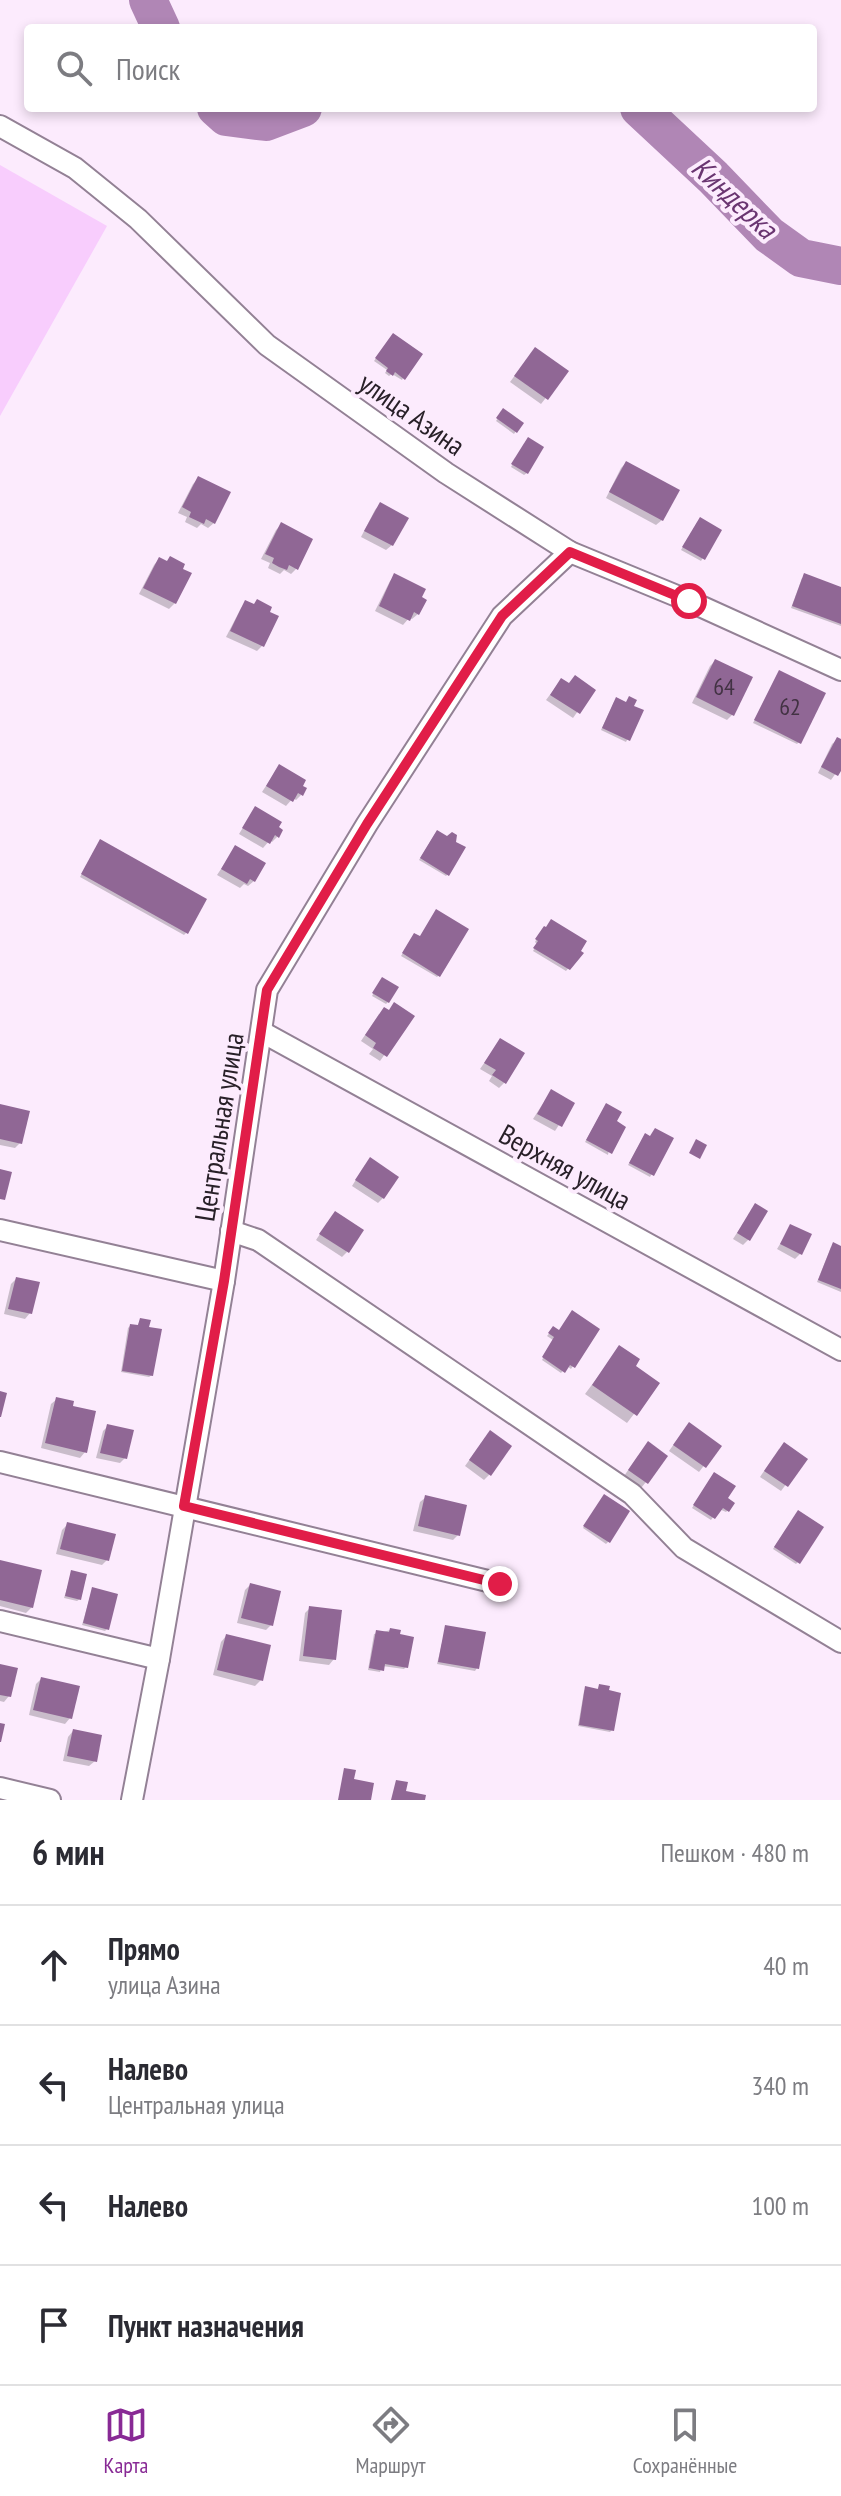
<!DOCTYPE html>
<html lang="ru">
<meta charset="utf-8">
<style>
body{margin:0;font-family:"PT Sans Narrow",sans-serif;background:#f2f2f3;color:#2b2b33}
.stop{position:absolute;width:24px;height:24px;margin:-18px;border:6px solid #e11d48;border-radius:50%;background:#fff}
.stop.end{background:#e11d48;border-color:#fff;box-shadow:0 2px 8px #0008}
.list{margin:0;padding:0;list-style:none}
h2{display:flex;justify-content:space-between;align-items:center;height:104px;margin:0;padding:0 32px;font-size:34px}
h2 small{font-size:26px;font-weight:400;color:#7c7c81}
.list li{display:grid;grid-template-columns:52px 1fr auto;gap:24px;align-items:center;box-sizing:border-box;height:120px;padding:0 32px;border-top:2px solid #e1e1e2}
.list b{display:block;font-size:30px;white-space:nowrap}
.list p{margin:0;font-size:26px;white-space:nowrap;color:#7c7c81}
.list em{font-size:26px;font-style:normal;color:#7c7c81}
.icon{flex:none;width:44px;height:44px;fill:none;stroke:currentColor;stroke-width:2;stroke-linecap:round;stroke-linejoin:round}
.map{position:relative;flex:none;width:841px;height:1800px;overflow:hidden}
.search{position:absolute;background:#fff;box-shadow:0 4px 12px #0003;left:24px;right:24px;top:24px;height:88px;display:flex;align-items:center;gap:20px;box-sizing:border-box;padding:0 28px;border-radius:8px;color:#7c7c81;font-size:30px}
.sheet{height:584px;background:#fff}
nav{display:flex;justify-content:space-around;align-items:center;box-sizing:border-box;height:112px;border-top:2px solid #e1e1e2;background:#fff;font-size:22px;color:#7c7c81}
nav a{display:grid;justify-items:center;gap:4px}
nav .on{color:#882a95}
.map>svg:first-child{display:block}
</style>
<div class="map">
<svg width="841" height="1800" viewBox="0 0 841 1800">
<rect width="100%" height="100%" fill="#fcebfd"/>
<path fill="#f8cdfd" d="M 0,165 L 107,226 L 0,416 Z"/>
<g fill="#0003">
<path d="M 391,337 L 403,378 L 402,380 L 392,374 L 389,376 L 385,373 L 387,370 L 374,361 Z"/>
<path d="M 530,355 L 566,372 L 541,404 L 510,382 Z"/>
<path d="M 503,411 L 521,424 L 514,434 L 496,421 Z"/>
<path d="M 526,441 L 527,473 L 524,475 L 511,467 Z"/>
<path d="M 626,463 L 662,520 L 656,525 L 606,498 L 621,468 Z"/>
<path d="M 198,479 L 214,523 L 208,528 L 201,524 L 197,528 L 185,522 L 187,517 L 178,513 L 193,484 Z"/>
<path d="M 380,504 L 392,545 L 386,550 L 361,537 L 375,510 Z"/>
<path d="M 698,521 L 720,530 L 701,561 L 681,550 Z"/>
<path d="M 281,525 L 296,569 L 291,574 L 284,570 L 280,574 L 268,568 L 270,563 L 261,559 L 276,530 Z"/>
<path d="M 159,559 L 180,570 L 175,603 L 169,609 L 139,594 L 154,565 Z"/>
<path d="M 395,576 L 418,614 L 412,619 L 409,618 L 403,625 L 375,611 L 390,581 Z"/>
<path d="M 802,578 L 841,590 L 841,626 L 791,608 Z"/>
<path d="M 246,603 L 276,617 L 262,646 L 257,651 L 226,637 L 241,608 Z"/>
<path d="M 715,661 L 750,678 L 732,715 L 727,720 L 692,703 L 710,666 Z"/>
<path d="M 777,675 L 799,742 L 797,744 L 753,723 Z"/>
<path d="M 561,680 L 568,685 L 593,690 L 573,718 L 546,700 Z"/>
<path d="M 614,702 L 642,711 L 626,742 L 601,730 Z"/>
<path d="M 838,739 L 841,741 L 841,766 L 831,780 L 818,773 L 832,744 Z"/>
<path d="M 279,766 L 301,795 L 296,800 L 293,798 L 286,806 L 262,792 Z"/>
<path d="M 255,808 L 278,836 L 272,842 L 270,840 L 263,848 L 239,834 Z"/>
<path d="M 435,834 L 448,874 L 446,876 L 419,860 Z"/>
<path d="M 98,844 L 186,933 L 184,935 L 80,877 Z"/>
<path d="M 235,848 L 254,881 L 248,886 L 244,884 L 240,888 L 217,875 Z"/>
<path d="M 542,930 L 581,953 L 566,971 L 533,951 L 537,944 L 535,942 Z"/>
<path d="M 412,938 L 439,975 L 437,977 L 401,956 Z"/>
<path d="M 380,981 L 388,1002 L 386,1004 L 372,996 Z"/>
<path d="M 379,1014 L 412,1016 L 380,1061 L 369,1054 L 373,1049 L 361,1041 Z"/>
<path d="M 500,1040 L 504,1083 L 499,1088 L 489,1081 L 492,1076 L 480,1069 Z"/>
<path d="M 551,1091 L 573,1103 L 555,1131 L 533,1119 Z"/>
<path d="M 0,1106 L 20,1143 L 15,1148 L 0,1145 Z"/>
<path d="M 604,1108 L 614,1122 L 608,1155 L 585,1142 Z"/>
<path d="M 643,1138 L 671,1140 L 650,1177 L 628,1165 Z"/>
<path d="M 365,1165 L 383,1198 L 378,1203 L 352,1186 Z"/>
<path d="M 755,1205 L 748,1240 L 743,1245 L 733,1239 Z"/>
<path d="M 330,1219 L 347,1252 L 342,1257 L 316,1240 Z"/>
<path d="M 791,1226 L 800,1254 L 795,1259 L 777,1249 Z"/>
<path d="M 831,1247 L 841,1248 L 841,1292 L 817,1282 Z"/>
<path d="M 16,1279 L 30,1313 L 25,1319 L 4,1314 L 11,1284 Z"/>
<path d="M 140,1320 L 152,1375 L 149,1377 L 121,1372 L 128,1328 L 130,1326 L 137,1327 Z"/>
<path d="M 553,1329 L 573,1366 L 571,1369 L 567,1366 L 561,1373 L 542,1360 L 553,1340 L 547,1336 Z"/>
<path d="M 620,1347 L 633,1366 L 657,1384 L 627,1423 L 585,1394 Z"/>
<path d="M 57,1399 L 85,1452 L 80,1458 L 41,1448 L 51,1404 Z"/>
<path d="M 108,1426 L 125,1458 L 120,1463 L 96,1458 L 103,1431 Z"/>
<path d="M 684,1430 L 719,1446 L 699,1472 L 669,1451 Z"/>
<path d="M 485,1438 L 489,1475 L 484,1480 L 465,1466 Z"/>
<path d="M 643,1449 L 646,1482 L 641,1488 L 624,1476 Z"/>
<path d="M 779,1449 L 805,1459 L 781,1491 L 760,1477 Z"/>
<path d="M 712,1477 L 728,1510 L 726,1512 L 719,1509 L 711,1520 L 692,1508 Z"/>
<path d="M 426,1497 L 458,1535 L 453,1540 L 413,1531 L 420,1502 Z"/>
<path d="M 602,1499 L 608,1542 L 606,1544 L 583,1528 Z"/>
<path d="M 796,1514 L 798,1562 L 796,1564 L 773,1549 Z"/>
<path d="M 67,1525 L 107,1560 L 102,1565 L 56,1554 L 62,1530 Z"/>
<path d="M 0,1562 L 32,1607 L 26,1613 L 0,1606 Z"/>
<path d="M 72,1572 L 80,1599 L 77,1601 L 64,1598 Z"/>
<path d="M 250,1585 L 271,1625 L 266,1630 L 237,1623 L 245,1590 Z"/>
<path d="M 92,1590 L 107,1629 L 105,1631 L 82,1625 Z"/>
<path d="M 310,1608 L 334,1659 L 329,1665 L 299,1661 L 305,1613 Z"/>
<path d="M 446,1627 L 477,1668 L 475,1671 L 437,1664 Z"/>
<path d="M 391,1630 L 406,1667 L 404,1669 L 382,1666 L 380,1672 L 368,1670 L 374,1634 Z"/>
<path d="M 226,1636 L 261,1680 L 255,1686 L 213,1675 L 221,1642 Z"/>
<path d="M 0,1666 L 9,1696 L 4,1702 L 0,1701 Z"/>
<path d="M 41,1679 L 70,1718 L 65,1724 L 29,1715 L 36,1684 Z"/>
<path d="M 599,1686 L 612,1730 L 610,1732 L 578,1726 L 584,1691 L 586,1688 L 597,1690 Z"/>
<path d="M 73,1731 L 95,1761 L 89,1766 L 63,1761 L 68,1737 Z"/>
</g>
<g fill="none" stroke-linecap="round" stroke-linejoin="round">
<g stroke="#b086b5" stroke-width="38">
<path d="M 148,0 L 161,28"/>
<path d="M 216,108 L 226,117 L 266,122 L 303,108"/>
<path d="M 639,108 L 713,177 L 769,235 L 801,258 L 841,266"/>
</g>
</g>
<g fill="#906795">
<path d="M 393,333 L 423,354 L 405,380 L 395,372 L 393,376 L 386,371 L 388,368 L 375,358 Z"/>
<path d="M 535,347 L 569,371 L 548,400 L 514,376 Z"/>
<path d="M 503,408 L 524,423 L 517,433 L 496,418 Z"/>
<path d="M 528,437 L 544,447 L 528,474 L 511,464 Z"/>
<path d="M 626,461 L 680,490 L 663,521 L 609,492 Z"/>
<path d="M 198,476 L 231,492 L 215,524 L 206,519 L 204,524 L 189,517 L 191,512 L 182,507 Z"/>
<path d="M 380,502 L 409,518 L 393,546 L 364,531 Z"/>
<path d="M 700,517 L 722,530 L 705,560 L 682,547 Z"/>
<path d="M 281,522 L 313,539 L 298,570 L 289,565 L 287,570 L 279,567 L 272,563 L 274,558 L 265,554 Z"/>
<path d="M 170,556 L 185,564 L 183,569 L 192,573 L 176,604 L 143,588 L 159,557 L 167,561 Z"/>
<path d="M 394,573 L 426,589 L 422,597 L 427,600 L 419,615 L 414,612 L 410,621 L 379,606 Z"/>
<path d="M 804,573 L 841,587 L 841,624 L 792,606 Z"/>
<path d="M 257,599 L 272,607 L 270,612 L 279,616 L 264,647 L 230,631 L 245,600 L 254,604 Z"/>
<path d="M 715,659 L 753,677 L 734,716 L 696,697 Z"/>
<path d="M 779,670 L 826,693 L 801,744 L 754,720 Z"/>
<path d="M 575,675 L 596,690 L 580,714 L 550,695 L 561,678 L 569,683 Z"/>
<path d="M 629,696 L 637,700 L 634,706 L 644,710 L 630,741 L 602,728 L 616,697 L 626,702 Z"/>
<path d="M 837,737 L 841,739 L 841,771 L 838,776 L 821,767 Z"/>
<path d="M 279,764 L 306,780 L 303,786 L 307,788 L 303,796 L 298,793 L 293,802 L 266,786 Z"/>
<path d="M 255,806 L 282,822 L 279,827 L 283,830 L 279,838 L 275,835 L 270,844 L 242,828 Z"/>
<path d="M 437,830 L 447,836 L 452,832 L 457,835 L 456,842 L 466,847 L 449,876 L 420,858 Z"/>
<path d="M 100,839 L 207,899 L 188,934 L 81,874 Z"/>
<path d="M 235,845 L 266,863 L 255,882 L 250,879 L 247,884 L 221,869 Z"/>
<path d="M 436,909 L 469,929 L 440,977 L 402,953 L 414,933 L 420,936 Z"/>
<path d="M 551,919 L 587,941 L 581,951 L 584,953 L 570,970 L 533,948 L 538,941 L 535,939 L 544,926 L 546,927 Z"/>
<path d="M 382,977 L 399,987 L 389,1003 L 372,993 Z"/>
<path d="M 394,1002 L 415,1016 L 387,1057 L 373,1048 L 376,1043 L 365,1035 L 384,1007 L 389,1010 Z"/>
<path d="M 500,1038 L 525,1053 L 506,1084 L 492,1075 L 496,1070 L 484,1063 Z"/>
<path d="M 551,1089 L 575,1103 L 562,1127 L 537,1114 Z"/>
<path d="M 606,1103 L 622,1112 L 617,1121 L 626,1127 L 612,1154 L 586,1140 Z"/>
<path d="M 0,1104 L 30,1111 L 22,1144 L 0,1139 Z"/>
<path d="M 655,1128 L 674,1138 L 654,1176 L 629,1163 L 645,1133 L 650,1136 Z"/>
<path d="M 696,1139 L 707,1145 L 700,1159 L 689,1153 Z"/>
<path d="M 370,1157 L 399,1177 L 384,1199 L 355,1180 Z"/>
<path d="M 0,1169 L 12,1172 L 5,1200 L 0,1199 Z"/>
<path d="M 755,1203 L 768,1211 L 750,1241 L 737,1233 Z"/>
<path d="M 335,1211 L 364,1230 L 349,1253 L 319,1234 Z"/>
<path d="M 790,1224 L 812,1234 L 802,1255 L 780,1244 Z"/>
<path d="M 833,1242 L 841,1246 L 841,1289 L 818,1280 Z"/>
<path d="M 16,1277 L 40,1282 L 32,1314 L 8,1309 Z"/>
<path d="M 572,1310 L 600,1329 L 575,1368 L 570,1365 L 565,1373 L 542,1357 L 554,1337 L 548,1333 L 553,1326 L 559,1330 Z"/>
<path d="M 140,1318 L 151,1320 L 149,1327 L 162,1329 L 153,1376 L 122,1371 L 130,1324 L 138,1325 Z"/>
<path d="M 619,1345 L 640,1359 L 636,1366 L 660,1383 L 637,1416 L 592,1385 Z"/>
<path d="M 0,1391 L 7,1393 L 1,1417 L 0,1417 Z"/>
<path d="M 56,1397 L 74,1401 L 73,1406 L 96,1411 L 87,1453 L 45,1443 Z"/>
<path d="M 689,1422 L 722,1446 L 706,1468 L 673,1445 Z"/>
<path d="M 107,1424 L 134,1430 L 127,1459 L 100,1453 Z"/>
<path d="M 490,1430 L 512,1446 L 491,1476 L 469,1460 Z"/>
<path d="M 648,1441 L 668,1456 L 648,1484 L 628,1470 Z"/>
<path d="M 784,1442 L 808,1459 L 788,1487 L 764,1471 Z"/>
<path d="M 714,1472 L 736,1486 L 728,1498 L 735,1503 L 729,1512 L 723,1508 L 715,1519 L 693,1505 Z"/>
<path d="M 604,1494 L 630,1511 L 610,1543 L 583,1526 Z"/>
<path d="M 425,1495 L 467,1505 L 460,1536 L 418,1526 Z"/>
<path d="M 798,1510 L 824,1527 L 800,1564 L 774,1547 Z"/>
<path d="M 67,1522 L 116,1534 L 109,1561 L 60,1549 Z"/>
<path d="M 0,1560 L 42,1570 L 33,1608 L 0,1600 Z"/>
<path d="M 71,1570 L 87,1574 L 81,1600 L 65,1596 Z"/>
<path d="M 250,1583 L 281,1591 L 273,1626 L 241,1618 Z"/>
<path d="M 92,1587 L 118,1594 L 109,1630 L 83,1623 Z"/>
<path d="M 309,1606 L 342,1610 L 336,1660 L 303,1656 Z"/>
<path d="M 445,1625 L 486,1632 L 479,1669 L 438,1662 Z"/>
<path d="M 390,1628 L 401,1630 L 400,1634 L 414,1637 L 408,1668 L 385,1664 L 384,1671 L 369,1668 L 376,1630 L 389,1632 Z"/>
<path d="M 226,1634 L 271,1645 L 263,1681 L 217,1670 Z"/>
<path d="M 0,1664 L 18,1668 L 11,1697 L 0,1695 Z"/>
<path d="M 41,1677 L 80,1686 L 72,1719 L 33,1710 Z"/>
<path d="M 599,1684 L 610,1686 L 609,1690 L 621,1693 L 614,1731 L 579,1725 L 585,1686 L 598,1689 Z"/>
<path d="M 0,1723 L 5,1724 L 1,1742 L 0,1742 Z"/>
<path d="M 73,1729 L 102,1735 L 97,1762 L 67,1756 Z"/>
<path d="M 344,1768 L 356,1770 L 354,1779 L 374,1783 L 371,1800 L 338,1800 Z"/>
<path d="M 396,1780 L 408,1782 L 406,1791 L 426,1795 L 425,1800 L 391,1800 Z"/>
</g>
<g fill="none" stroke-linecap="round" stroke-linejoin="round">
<g stroke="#938195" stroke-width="24">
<g id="minor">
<path d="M 0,126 L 75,168 L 138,219 L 267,345 L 446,473 L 570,552 L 689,601 L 841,670"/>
<path d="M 262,1032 L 841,1350"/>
<path d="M 0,1230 L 224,1281"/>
<path d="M 231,1231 L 258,1240 L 632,1494 L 684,1548 L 841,1642"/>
<path d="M 0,1462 L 500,1584"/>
<path d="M 0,1621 L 159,1659"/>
<path d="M 0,1788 L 50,1800"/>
<path d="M 132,1800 L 159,1659 L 224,1281 L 267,990 L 367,824 L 502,616 L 570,552"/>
</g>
</g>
<use href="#minor" stroke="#fff" stroke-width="20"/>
</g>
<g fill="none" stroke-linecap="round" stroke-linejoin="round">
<path stroke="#e11d48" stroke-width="10" d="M 500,1584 L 184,1506 L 224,1281 L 267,990 L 367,824 L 502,616 L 570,552 L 689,601"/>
</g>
<g text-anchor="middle" stroke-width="8" stroke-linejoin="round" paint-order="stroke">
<g font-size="24" fill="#423243">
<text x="724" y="695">64</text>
<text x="790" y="715">62</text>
</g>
<g font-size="28" fill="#282028" stroke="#fcebfd">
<text transform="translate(412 414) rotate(35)" y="10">улица Азина</text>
<text transform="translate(219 1127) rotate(-81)" y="10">Центральная улица</text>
<text transform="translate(565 1167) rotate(29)" y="10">Верхняя улица</text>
</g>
<g font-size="30" font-style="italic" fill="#6a3571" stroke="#fcebfd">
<text transform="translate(734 198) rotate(43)" y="10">Киндерка</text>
</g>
</g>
</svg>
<div class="stop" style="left:689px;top:601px"></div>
<div class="stop end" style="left:500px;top:1584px"></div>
<div class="search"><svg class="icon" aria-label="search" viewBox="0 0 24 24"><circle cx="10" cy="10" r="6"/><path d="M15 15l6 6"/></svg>Поиск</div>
</div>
<section class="sheet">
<h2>6 мин<small>Пешком · 480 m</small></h2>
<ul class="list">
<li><svg class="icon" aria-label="ahead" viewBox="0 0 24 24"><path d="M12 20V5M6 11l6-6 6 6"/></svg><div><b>Прямо</b><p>улица Азина</p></div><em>40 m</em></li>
<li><svg class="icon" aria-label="left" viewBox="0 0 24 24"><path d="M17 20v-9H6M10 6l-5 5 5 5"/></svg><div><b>Налево</b><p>Центральная улица</p></div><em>340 m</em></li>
<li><svg class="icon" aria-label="left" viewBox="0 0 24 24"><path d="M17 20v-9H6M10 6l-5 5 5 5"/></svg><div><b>Налево</b></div><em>100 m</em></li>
<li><svg class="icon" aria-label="arrive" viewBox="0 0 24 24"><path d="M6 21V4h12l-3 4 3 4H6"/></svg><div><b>Пункт назначения</b></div></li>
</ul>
</section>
<nav>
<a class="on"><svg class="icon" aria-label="map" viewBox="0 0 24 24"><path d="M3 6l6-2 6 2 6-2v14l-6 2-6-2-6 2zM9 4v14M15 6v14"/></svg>Карта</a>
<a><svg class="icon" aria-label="directions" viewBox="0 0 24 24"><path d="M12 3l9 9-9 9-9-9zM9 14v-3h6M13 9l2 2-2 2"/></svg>Маршрут</a>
<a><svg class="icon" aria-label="saved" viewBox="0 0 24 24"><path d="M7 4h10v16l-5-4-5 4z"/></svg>Сохранённые</a>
</nav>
